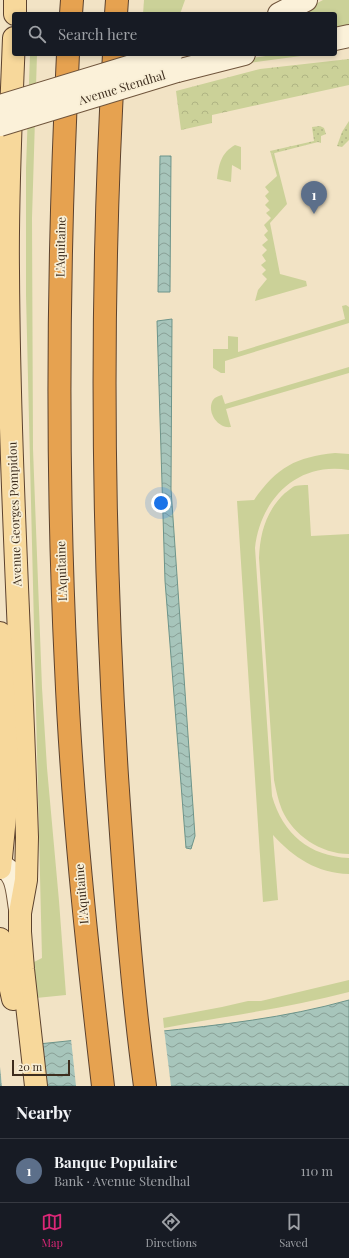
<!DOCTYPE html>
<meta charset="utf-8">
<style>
body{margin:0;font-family:"Playfair Display",serif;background:#20242c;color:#f1f3f6}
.scale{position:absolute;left:12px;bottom:10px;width:58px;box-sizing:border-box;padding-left:4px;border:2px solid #3d2d1e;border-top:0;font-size:11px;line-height:14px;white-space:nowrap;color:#3d2d1e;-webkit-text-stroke:3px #f8eed5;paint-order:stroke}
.you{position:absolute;left:161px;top:503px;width:14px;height:14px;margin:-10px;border:3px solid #fff;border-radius:50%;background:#1a73e8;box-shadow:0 0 0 6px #1a73e833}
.badge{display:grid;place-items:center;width:26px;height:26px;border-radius:50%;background:#db2777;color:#fff;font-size:13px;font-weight:700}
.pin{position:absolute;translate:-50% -33px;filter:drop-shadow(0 1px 2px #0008)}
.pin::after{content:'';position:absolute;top:21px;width:14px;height:12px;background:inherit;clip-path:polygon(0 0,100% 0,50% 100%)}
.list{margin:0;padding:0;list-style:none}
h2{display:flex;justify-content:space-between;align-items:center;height:52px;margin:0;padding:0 16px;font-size:17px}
h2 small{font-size:13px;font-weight:400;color:#9ea1a6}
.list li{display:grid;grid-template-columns:26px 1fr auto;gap:12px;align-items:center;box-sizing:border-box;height:64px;padding:0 16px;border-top:1px solid #363941}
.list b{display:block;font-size:15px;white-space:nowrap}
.list p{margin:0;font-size:13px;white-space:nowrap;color:#9ea1a6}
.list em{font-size:13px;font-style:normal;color:#9ea1a6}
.icon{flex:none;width:22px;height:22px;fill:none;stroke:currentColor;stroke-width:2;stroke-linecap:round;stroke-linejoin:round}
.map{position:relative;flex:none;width:349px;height:1086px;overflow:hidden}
.search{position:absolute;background:#171b24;box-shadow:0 2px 6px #0003;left:12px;right:12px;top:12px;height:44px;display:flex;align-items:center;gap:10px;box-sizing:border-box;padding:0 14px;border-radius:4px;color:#9ea1a6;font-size:15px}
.sheet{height:116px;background:#171b24}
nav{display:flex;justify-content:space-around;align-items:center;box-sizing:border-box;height:56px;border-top:1px solid #363941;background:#171b24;font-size:11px;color:#9ea1a6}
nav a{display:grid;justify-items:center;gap:2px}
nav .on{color:#db2777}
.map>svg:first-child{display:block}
</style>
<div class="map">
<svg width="349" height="1086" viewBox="0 0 349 1086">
<defs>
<pattern id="forest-crowns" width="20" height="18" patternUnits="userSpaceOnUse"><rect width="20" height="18" fill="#cbd198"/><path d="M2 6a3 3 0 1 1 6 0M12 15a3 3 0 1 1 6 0" fill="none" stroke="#afb483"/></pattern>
<pattern id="garden-dots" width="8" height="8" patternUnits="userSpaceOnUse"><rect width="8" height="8" fill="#cbd198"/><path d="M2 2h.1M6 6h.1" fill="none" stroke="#afb483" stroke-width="1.8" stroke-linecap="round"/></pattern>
<pattern id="water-waves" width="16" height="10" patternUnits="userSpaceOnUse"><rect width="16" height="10" fill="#a7c5bb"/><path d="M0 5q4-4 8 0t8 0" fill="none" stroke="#89a097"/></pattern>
</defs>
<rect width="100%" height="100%" fill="#f2e3c5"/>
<g fill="#cbd198">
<path d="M 144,0 L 185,0 L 180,14 L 143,14 Z"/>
<path d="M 323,0 L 349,0 L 349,29 L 335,32 L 335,14 L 297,14 Z"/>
<path d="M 30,54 L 37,54 L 32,218 L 33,449 L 42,688 L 47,768 L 59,901 L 66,995 L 36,998 L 34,962 L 42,958 L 26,295 L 26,168 Z"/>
<path d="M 279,54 L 316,54 L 249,63 L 253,58 Z"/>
<path d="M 235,145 L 241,147 L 241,170 L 232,165 L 231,182 L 217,179 C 219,164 221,153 235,145 Z"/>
<path d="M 274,153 L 287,204 L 270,223 L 280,274 L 306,281 L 307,286 L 255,301 L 258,290 L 267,279 L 262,274 L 266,270 L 261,265 L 266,261 L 262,255 L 267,250 L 262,245 L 268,240 L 264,235 L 268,231 L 264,225 L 271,218 L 266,213 L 270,210 L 265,205 L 269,201 L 265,196 L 269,192 L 265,187 L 277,176 L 271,154 Z"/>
<path d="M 346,305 L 349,307 L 349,323 L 225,361 L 225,373 L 221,373 L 213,368 L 213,349 L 228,349 L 228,336 L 238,337 L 238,352 L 345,319 L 342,306 Z"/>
<path d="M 349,367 L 349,373 L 226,409 L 231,427 C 218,429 206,412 213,400 C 215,397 219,396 222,395 L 225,404 Z"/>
<path d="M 335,453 L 349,454 L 349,470 C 297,461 260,500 255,548 L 272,796 C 283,834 309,856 349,858 L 349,874 C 317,873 294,858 273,835 L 278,900 L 263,902 L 237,501 L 254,500 C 277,467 296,457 335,453 Z"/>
<path d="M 308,485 L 311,536 L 349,534 L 349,854 C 321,854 293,835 282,810 C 278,800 276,790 274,780 L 259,558 C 260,533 266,511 285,493 C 288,491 292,487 295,486 C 299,485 304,485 308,485 Z"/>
<path d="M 349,980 L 349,992 C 288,1008 226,1016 164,1028 L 163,1018 L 222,1007 L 248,1001 L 261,1001 Z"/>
</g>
<path fill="url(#forest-crowns)" d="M 349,59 L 349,85 L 212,115 L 212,123 L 181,130 L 176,91 L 260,69 Z"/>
<g fill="url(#garden-dots)">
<path d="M 349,121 L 349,140 L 342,147 L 337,146 L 342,132 Z"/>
<path d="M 312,127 L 320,126 L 324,128 L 326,134 L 321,136 L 321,143 L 318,142 L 271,154 L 270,151 L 314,141 Z"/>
</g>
<g fill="url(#water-waves)" stroke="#6d948a">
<path d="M 160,156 L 171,156 L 170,292 L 158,292 Z"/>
<path d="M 172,319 L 171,489 L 195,836 L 191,849 L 186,848 L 165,581 L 157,321 Z"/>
<path d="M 349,1000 L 349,1086 L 0,1086 L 0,1048 C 51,1043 103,1037 154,1032 C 220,1025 285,1018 349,1000 Z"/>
</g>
<g fill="#f2e3c5">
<path d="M 164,1029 L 171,1086 L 76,1086 L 71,1039 Z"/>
<path d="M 40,1042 L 46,1086 L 2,1086 L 0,1067 L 0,1046 Z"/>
</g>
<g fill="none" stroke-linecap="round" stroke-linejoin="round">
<g stroke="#70553c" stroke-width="24">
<g id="secondary">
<path d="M 279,14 L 306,0"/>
<path d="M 335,39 L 349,36"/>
<path d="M 177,71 L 244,54"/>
<path d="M 0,865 C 18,872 17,892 20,909"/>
</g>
</g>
<g stroke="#5c422e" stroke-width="24">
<g id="primary">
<path d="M 15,14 L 15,0"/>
<path d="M 14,38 C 11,116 7,194 8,271 C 9,460 21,649 27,837 L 26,880 L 20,913 L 20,932 L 23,969 L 36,1086"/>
<path d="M 0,633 L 8,786 L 0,868"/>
<path d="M 0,939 L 13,999"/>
</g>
</g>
<g stroke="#5c422e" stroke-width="24">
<g id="highway">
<path d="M 71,14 L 72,0"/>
<path d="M 116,14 L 117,0"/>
<path d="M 68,54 C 58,258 56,463 66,667 C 72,807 87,947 103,1086"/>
<path d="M 114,54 C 100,294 102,535 117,776 C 124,879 131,983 145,1086"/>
</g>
</g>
<use href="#secondary" stroke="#fbf1d9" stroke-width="22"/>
<use href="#primary" stroke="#f7d89b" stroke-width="22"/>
<use href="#highway" stroke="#e6a250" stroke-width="22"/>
<g stroke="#70553c" stroke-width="24" stroke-linecap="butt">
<g id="secondary-bridge">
<path d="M 0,106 L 171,54"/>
<path d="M 0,125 L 177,71"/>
</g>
</g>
<use href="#secondary-bridge" stroke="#fbf1d9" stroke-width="22"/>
</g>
<g text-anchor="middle" stroke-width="3.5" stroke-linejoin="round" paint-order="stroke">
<g font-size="12" fill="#3d2d1e" stroke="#f8eed5">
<text transform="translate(122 88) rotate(-17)" y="4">Avenue Stendhal</text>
<text transform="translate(61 247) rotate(-89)" y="4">L'Aquitaine</text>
<text transform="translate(15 514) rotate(-92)" y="4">Avenue Georges Pompidou</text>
<text transform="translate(62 571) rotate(-92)" y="4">L'Aquitaine</text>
<text transform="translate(82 894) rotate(-95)" y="4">L'Aquitaine</text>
</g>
</g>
</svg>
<div class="scale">20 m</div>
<div class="you"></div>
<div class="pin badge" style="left:314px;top:214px;background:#5c6f8a">1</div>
<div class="search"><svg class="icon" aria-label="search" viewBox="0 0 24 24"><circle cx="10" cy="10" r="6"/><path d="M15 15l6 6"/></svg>Search here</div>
</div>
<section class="sheet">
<h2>Nearby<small></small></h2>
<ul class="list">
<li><span class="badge" style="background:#5c6f8a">1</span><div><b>Banque Populaire</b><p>Bank · Avenue Stendhal</p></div><em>110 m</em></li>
</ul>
</section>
<nav>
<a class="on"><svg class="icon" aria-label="map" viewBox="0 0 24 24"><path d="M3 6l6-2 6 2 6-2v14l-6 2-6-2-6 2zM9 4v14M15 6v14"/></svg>Map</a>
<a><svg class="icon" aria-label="directions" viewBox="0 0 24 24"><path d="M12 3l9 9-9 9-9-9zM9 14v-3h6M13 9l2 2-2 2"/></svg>Directions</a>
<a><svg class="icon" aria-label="saved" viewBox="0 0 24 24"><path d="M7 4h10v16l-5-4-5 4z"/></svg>Saved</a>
</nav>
